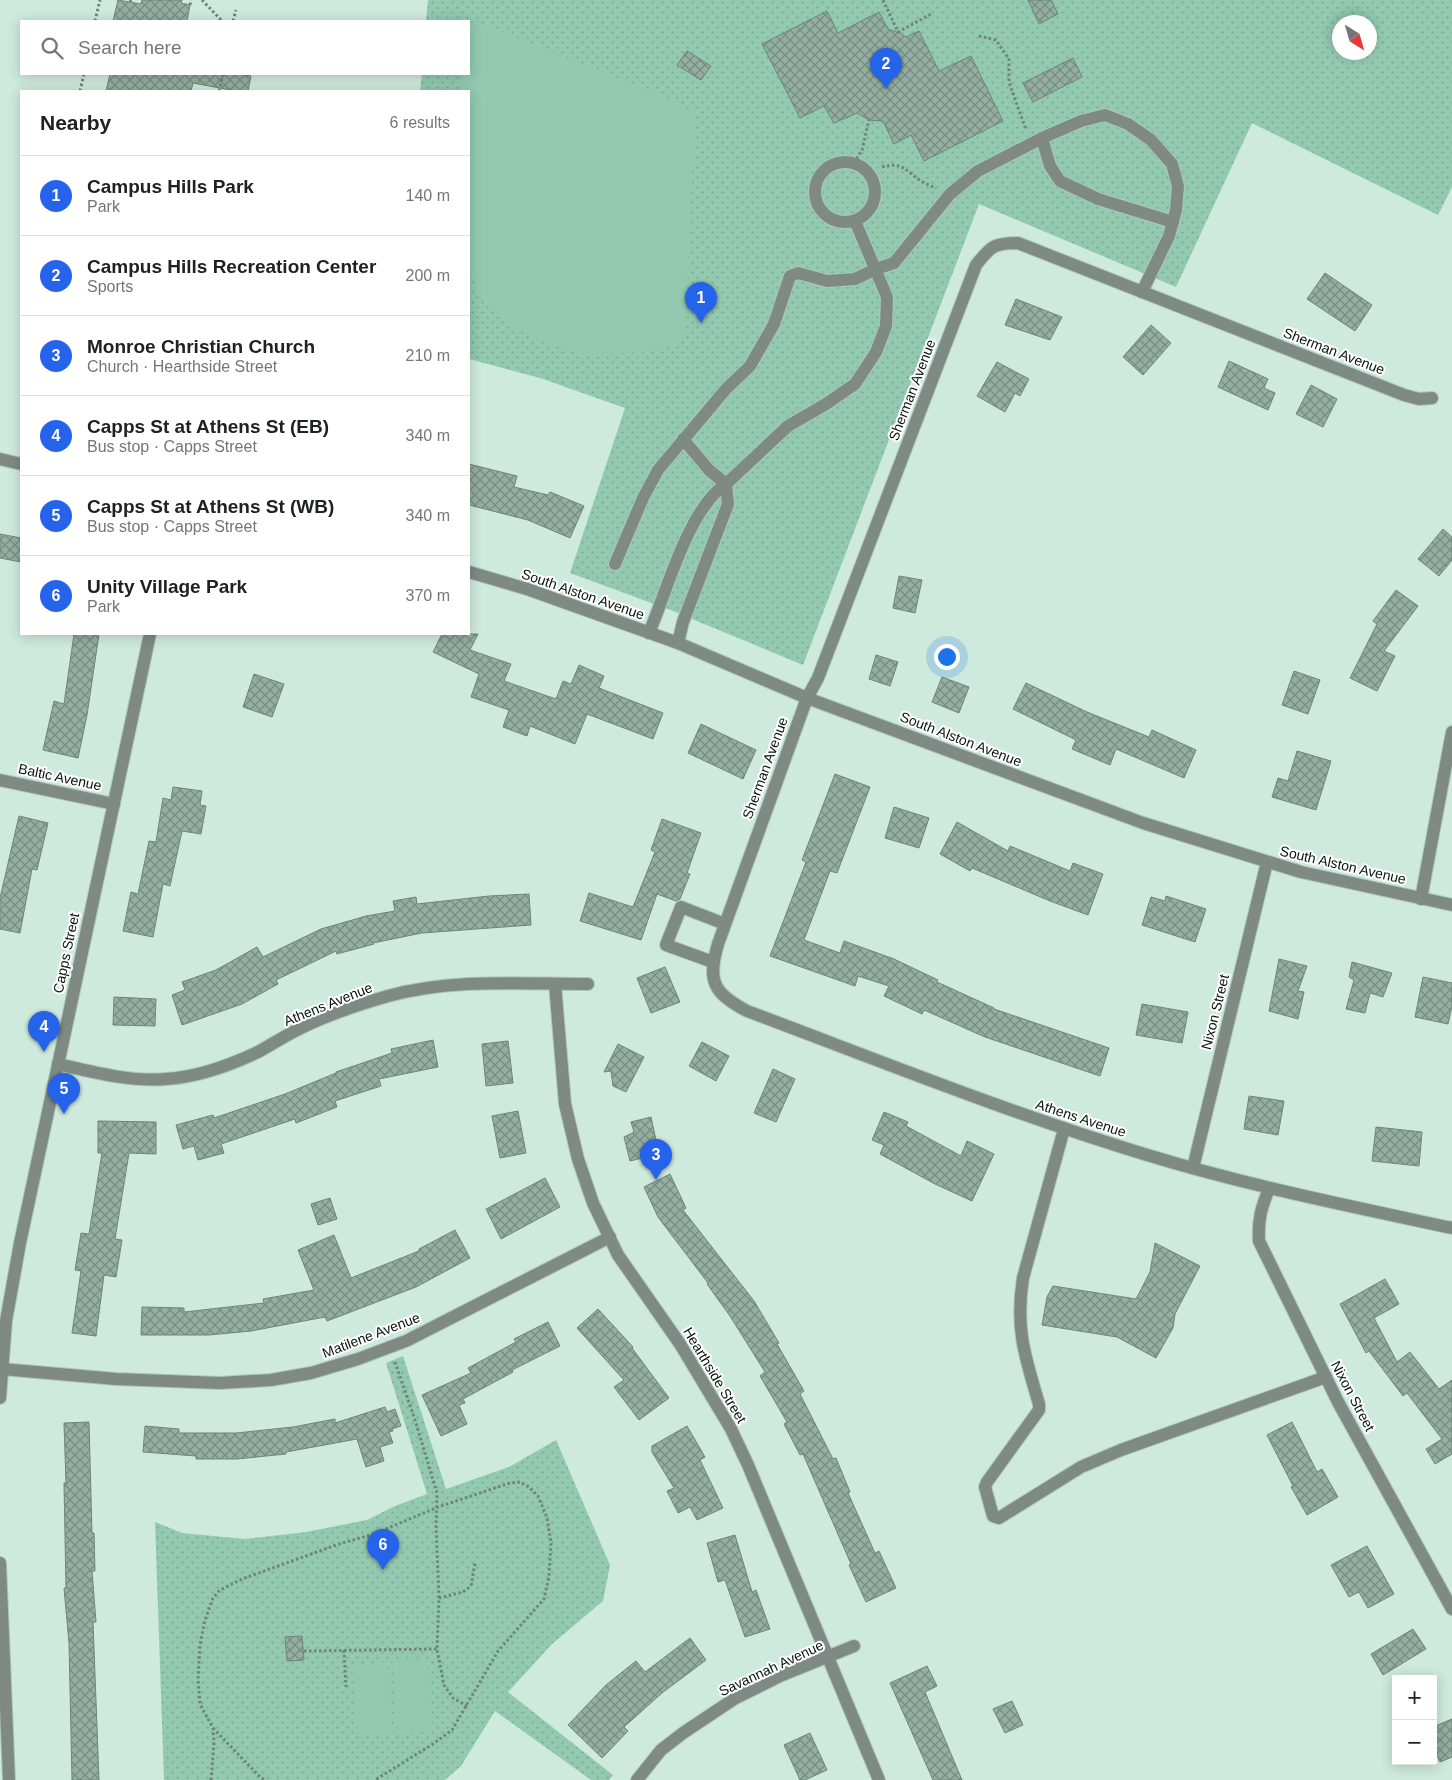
<!DOCTYPE html>
<meta charset="utf-8">
<style>
body{margin:0;font-family:Helvetica,sans-serif;background:#f2f2f2;color:#202124}
.controls{position:absolute;right:15px;bottom:15px;display:grid;overflow:hidden;border-radius:0px;box-shadow:0 2px 12px #0003}
.controls button{width:45px;height:45px;display:grid;place-items:center;padding:0;border:0;border-bottom:1px solid #e0e0e0;background:#fff;color:#202124;font:25px sans-serif}
.compass{position:absolute;left:1332px;top:15px;width:45px;height:45px;border-radius:50%;background:#fff;box-shadow:0 2px 12px #0003;rotate:143deg}
.you{position:absolute;left:946px;top:656px;width:18px;height:18px;margin:-12px;border:4px solid #fff;border-radius:50%;background:#1a73e8;box-shadow:0 0 0 8px #1a73e833}
.badge{display:grid;place-items:center;width:32px;height:32px;border-radius:50%;background:#2563eb;color:#fff;font-size:16px;font-weight:700}
.pin{position:absolute;translate:-50% -41px;filter:drop-shadow(0 1px 2px #0008)}
.pin::after{content:'';position:absolute;top:26px;width:18px;height:15px;background:inherit;clip-path:polygon(0 0,100% 0,50% 100%)}
.list{margin:0;padding:0;list-style:none}
h2{display:flex;justify-content:space-between;align-items:center;height:65px;margin:0;padding:0 20px;font-size:21px}
h2 small{font-size:16px;font-weight:400;color:#757577}
.list li{display:grid;grid-template-columns:32px 1fr auto;gap:15px;align-items:center;box-sizing:border-box;height:80px;padding:0 20px;border-top:1px solid #e0e0e0}
.list b{display:block;font-size:19px;white-space:nowrap}
.list p{margin:0;font-size:16px;white-space:nowrap;color:#757577}
.list em{font-size:16px;font-style:normal;color:#757577}
.icon{flex:none;width:28px;height:28px;fill:none;stroke:currentColor;stroke-width:2;stroke-linecap:round;stroke-linejoin:round}
.map{position:relative;flex:none;width:1452px;height:1780px;overflow:hidden}
.search{position:absolute;background:#fff;box-shadow:0 2px 12px #0003;left:20px;top:20px;width:450px;height:55px;display:flex;align-items:center;gap:12px;box-sizing:border-box;padding:0 18px;border-radius:0px;color:#757577;font-size:19px}
.panel{position:absolute;background:#fff;box-shadow:0 2px 12px #0003;left:20px;top:90px;width:450px;height:545px;border-radius:0px}
.map>svg:first-child{display:block}
</style>
<div class="map">
<svg width="1452" height="1780" viewBox="0 0 1452 1780">
<defs>
<pattern id="park-dots" width="8" height="8" patternUnits="userSpaceOnUse" patternTransform="scale(1.25)"><rect width="8" height="8" fill="#92c9b0"/><path d="M2 2h.1M6 6h.1" fill="none" stroke="#7cac96" stroke-width="1.8" stroke-linecap="round"/></pattern>
<pattern id="building-cross-hatch" width="8" height="8" patternUnits="userSpaceOnUse" patternTransform="scale(1.25)"><rect width="8" height="8" fill="#94afa2"/><path d="M0 0l8 8M0 8l8-8" fill="none" stroke="#778d82"/></pattern>
</defs>
<rect width="100%" height="100%" fill="#ceeadc"/>
<g fill="url(#park-dots)" fill-rule="evenodd">
<path d="M 428,0 L 1452,0 L 1452,187 L 1438,215 L 1252,123 L 1176,287 L 979,204 L 803,665 L 668,609 L 570,573 L 625,408 L 540,378 L 469,359 L 469,91 L 420,91 L 422,74 L 469,74 L 469,21 L 426,21 ZM 1340,22 L 1370,22 L 1370,52 L 1340,52 Z"/>
<path d="M 403,1356 L 446,1489 L 509,1467 L 556,1440 L 610,1565 L 603,1601 L 552,1644 L 508,1692 L 613,1775 L 609,1780 L 591,1780 L 495,1711 L 461,1766 L 445,1780 L 164,1780 L 155,1522 L 182,1533 L 245,1539 L 306,1532 L 367,1520 L 395,1506 L 427,1494 L 386,1363 Z"/>
</g>
<g fill="#92c9b0">
<path d="M 473,20 L 654,93 L 695,112 L 685,335 L 672,345 L 647,352 L 585,354 L 560,347 L 526,334 L 497,316 L 480,298 L 472,275 L 469,259 L 469,91 L 461,91 L 461,74 L 469,74 L 469,38 Z"/>
<path d="M 427,1659 L 433,1731 L 398,1734 L 392,1662 Z"/>
<path d="M 387,1662 L 393,1735 L 358,1737 L 352,1665 Z"/>
</g>
<g fill="url(#building-cross-hatch)" stroke="#6c867a">
<path d="M 118,0 L 141,4 L 142,0 L 182,0 L 181,3 L 190,5 L 187,21 L 113,21 Z"/>
<path d="M 1028,0 L 1051,0 L 1058,14 L 1039,24 Z"/>
<path d="M 827,11 L 838,33 L 879,12 L 888,29 L 900,33 L 906,37 L 919,31 L 939,71 L 971,56 L 1003,121 L 924,161 L 911,135 L 894,144 L 883,121 L 869,120 L 857,113 L 834,123 L 824,106 L 800,118 L 762,44 Z"/>
<path d="M 687,51 L 711,66 L 701,80 L 677,65 Z"/>
<path d="M 1073,58 L 1082,77 L 1033,102 L 1023,83 Z"/>
<path d="M 110,74 L 238,74 L 251,76 L 248,91 L 236,91 L 193,83 L 191,91 L 106,91 Z"/>
<path d="M 1325,273 L 1372,305 L 1355,331 L 1307,299 Z"/>
<path d="M 1016,299 L 1062,317 L 1050,340 L 1005,325 Z"/>
<path d="M 1151,325 L 1171,343 L 1143,375 L 1123,357 Z"/>
<path d="M 1229,361 L 1268,379 L 1264,388 L 1275,393 L 1268,410 L 1218,387 Z"/>
<path d="M 997,362 L 1029,379 L 1020,396 L 1015,393 L 1005,412 L 977,396 Z"/>
<path d="M 1311,385 L 1337,399 L 1323,427 L 1296,414 Z"/>
<path d="M 469,464 L 517,476 L 514,487 L 548,495 L 550,492 L 584,506 L 570,538 L 528,520 L 469,505 Z"/>
<path d="M 1443,529 L 1452,537 L 1452,560 L 1439,576 L 1418,559 Z"/>
<path d="M 0,534 L 21,538 L 21,562 L 0,558 Z"/>
<path d="M 899,576 L 922,580 L 915,613 L 893,608 Z"/>
<path d="M 1396,590 L 1418,606 L 1384,651 L 1395,656 L 1377,691 L 1350,678 L 1377,624 L 1373,621 Z"/>
<path d="M 74,634 L 99,634 L 87,715 L 78,758 L 43,750 L 54,701 L 64,704 Z"/>
<path d="M 442,634 L 478,634 L 470,650 L 511,664 L 504,681 L 556,699 L 563,681 L 571,684 L 579,665 L 604,676 L 599,688 L 663,713 L 653,739 L 587,714 L 575,744 L 530,726 L 527,736 L 503,727 L 509,710 L 471,697 L 479,674 L 433,652 Z"/>
<path d="M 876,655 L 898,662 L 890,686 L 869,679 Z"/>
<path d="M 1294,671 L 1320,680 L 1308,714 L 1282,705 Z"/>
<path d="M 254,674 L 284,684 L 272,717 L 243,707 Z"/>
<path d="M 942,677 L 969,687 L 959,713 L 932,702 Z"/>
<path d="M 1026,683 L 1087,712 L 1149,737 L 1152,730 L 1196,750 L 1184,778 L 1116,749 L 1110,765 L 1072,749 L 1076,740 L 1013,709 Z"/>
<path d="M 701,724 L 756,750 L 743,779 L 688,753 Z"/>
<path d="M 1297,751 L 1331,761 L 1316,810 L 1272,797 L 1278,778 L 1288,781 Z"/>
<path d="M 835,774 L 870,787 L 837,873 L 830,871 L 804,940 L 840,953 L 844,941 L 894,959 L 938,980 L 937,982 L 994,1008 L 994,1009 L 1109,1048 L 1100,1076 L 985,1037 L 924,1010 L 922,1014 L 884,996 L 889,986 L 858,976 L 855,986 L 770,956 L 806,862 L 802,860 Z"/>
<path d="M 173,787 L 202,791 L 200,805 L 206,806 L 201,834 L 182,831 L 170,886 L 163,884 L 153,937 L 123,931 L 131,892 L 138,894 L 149,841 L 156,842 L 163,798 L 171,800 Z"/>
<path d="M 894,807 L 929,818 L 919,848 L 885,838 Z"/>
<path d="M 19,816 L 48,823 L 37,870 L 32,869 L 20,933 L 0,929 L 0,898 Z"/>
<path d="M 662,819 L 701,833 L 687,873 L 690,874 L 680,899 L 676,901 L 657,894 L 641,940 L 580,921 L 589,893 L 633,907 L 655,852 L 651,850 Z"/>
<path d="M 957,822 L 1008,851 L 1010,846 L 1070,871 L 1073,863 L 1103,874 L 1088,915 L 1050,901 L 972,868 L 970,871 L 940,854 Z"/>
<path d="M 529,894 L 531,925 L 422,933 L 373,943 L 374,944 L 337,954 L 336,951 L 276,980 L 278,984 L 242,1004 L 182,1025 L 172,995 L 185,990 L 182,982 L 216,970 L 257,947 L 263,957 L 321,929 L 366,916 L 395,911 L 393,901 L 416,897 L 417,904 L 489,896 Z"/>
<path d="M 1166,896 L 1206,909 L 1195,942 L 1142,925 L 1151,897 L 1165,901 Z"/>
<path d="M 1279,959 L 1307,966 L 1298,991 L 1304,992 L 1298,1019 L 1269,1011 Z"/>
<path d="M 1352,962 L 1392,973 L 1383,997 L 1370,993 L 1365,1013 L 1346,1009 L 1354,980 L 1349,977 Z"/>
<path d="M 665,967 L 680,1002 L 651,1013 L 637,978 Z"/>
<path d="M 1423,977 L 1452,983 L 1452,1006 L 1448,1024 L 1415,1017 Z"/>
<path d="M 114,997 L 156,999 L 155,1026 L 113,1025 Z"/>
<path d="M 1142,1004 L 1188,1012 L 1182,1043 L 1136,1035 Z"/>
<path d="M 433,1040 L 438,1067 L 379,1079 L 381,1086 L 335,1101 L 337,1107 L 296,1123 L 295,1119 L 221,1144 L 224,1153 L 198,1160 L 194,1146 L 183,1149 L 176,1125 L 213,1115 L 214,1118 L 285,1094 L 336,1073 L 336,1072 L 392,1053 L 391,1049 Z"/>
<path d="M 508,1041 L 513,1083 L 486,1086 L 482,1044 Z"/>
<path d="M 702,1042 L 729,1056 L 716,1081 L 689,1066 Z"/>
<path d="M 618,1044 L 644,1057 L 626,1092 L 613,1086 L 611,1071 L 604,1072 Z"/>
<path d="M 773,1069 L 795,1079 L 776,1122 L 754,1113 Z"/>
<path d="M 1249,1096 L 1284,1101 L 1278,1135 L 1244,1129 Z"/>
<path d="M 518,1111 L 526,1153 L 500,1158 L 492,1116 Z"/>
<path d="M 884,1112 L 908,1122 L 906,1126 L 961,1156 L 967,1141 L 994,1154 L 972,1201 L 935,1184 L 880,1154 L 884,1145 L 872,1140 Z"/>
<path d="M 651,1117 L 659,1154 L 630,1161 L 624,1137 L 634,1132 L 631,1122 Z"/>
<path d="M 98,1121 L 156,1122 L 156,1154 L 129,1153 L 115,1239 L 122,1240 L 116,1277 L 104,1275 L 96,1336 L 72,1333 L 81,1271 L 75,1270 L 81,1233 L 89,1234 L 102,1153 L 98,1153 Z"/>
<path d="M 1376,1127 L 1422,1132 L 1419,1166 L 1372,1161 Z"/>
<path d="M 670,1174 L 686,1208 L 683,1210 L 754,1301 L 779,1343 L 777,1344 L 804,1391 L 800,1394 L 833,1459 L 836,1458 L 850,1492 L 848,1493 L 875,1553 L 879,1551 L 896,1588 L 866,1602 L 849,1565 L 851,1564 L 803,1454 L 800,1455 L 784,1424 L 787,1422 L 760,1376 L 765,1372 L 730,1316 L 707,1284 L 708,1283 L 658,1217 L 644,1187 Z"/>
<path d="M 545,1178 L 560,1207 L 501,1239 L 486,1209 Z"/>
<path d="M 330,1198 L 337,1219 L 318,1225 L 311,1204 Z"/>
<path d="M 455,1230 L 470,1258 L 416,1287 L 327,1321 L 325,1317 L 251,1331 L 209,1335 L 141,1335 L 142,1307 L 184,1308 L 184,1312 L 264,1303 L 263,1299 L 314,1290 L 298,1250 L 334,1235 L 351,1278 L 419,1251 L 419,1249 Z"/>
<path d="M 1155,1243 L 1200,1266 L 1175,1314 L 1173,1328 L 1156,1358 L 1117,1337 L 1042,1325 L 1047,1297 L 1053,1286 L 1136,1299 L 1150,1272 Z"/>
<path d="M 1385,1279 L 1399,1304 L 1374,1318 L 1397,1362 L 1410,1352 L 1439,1389 L 1452,1380 L 1452,1454 L 1435,1464 L 1426,1449 L 1442,1439 L 1407,1393 L 1403,1396 L 1369,1351 L 1366,1353 L 1340,1304 Z"/>
<path d="M 598,1309 L 633,1347 L 632,1348 L 669,1398 L 639,1420 L 614,1387 L 624,1380 L 577,1328 Z"/>
<path d="M 548,1322 L 560,1346 L 512,1370 L 513,1372 L 463,1399 L 465,1403 L 459,1405 L 467,1424 L 441,1436 L 422,1395 L 471,1373 L 468,1368 L 516,1342 L 514,1339 Z"/>
<path d="M 385,1407 L 387,1412 L 395,1409 L 401,1426 L 392,1429 L 393,1431 L 389,1432 L 393,1443 L 380,1447 L 384,1461 L 366,1467 L 357,1439 L 286,1452 L 286,1454 L 237,1459 L 196,1459 L 196,1456 L 143,1452 L 145,1426 L 179,1429 L 179,1433 L 236,1433 L 293,1427 L 335,1419 L 335,1423 Z"/>
<path d="M 89,1422 L 92,1533 L 94,1533 L 95,1571 L 92,1571 L 96,1622 L 93,1622 L 99,1780 L 72,1780 L 69,1643 L 64,1588 L 66,1588 L 64,1483 L 66,1483 L 64,1423 Z"/>
<path d="M 1292,1422 L 1317,1472 L 1322,1469 L 1338,1497 L 1307,1515 L 1291,1487 L 1293,1486 L 1267,1435 Z"/>
<path d="M 687,1426 L 705,1457 L 700,1460 L 723,1508 L 697,1520 L 690,1507 L 678,1513 L 667,1491 L 674,1488 L 652,1452 L 652,1446 Z"/>
<path d="M 735,1535 L 752,1592 L 756,1590 L 770,1629 L 745,1637 L 725,1580 L 718,1582 L 707,1543 Z"/>
<path d="M 1367,1546 L 1394,1594 L 1368,1608 L 1359,1592 L 1349,1597 L 1331,1565 Z"/>
<path d="M 1413,1629 L 1426,1649 L 1383,1675 L 1371,1654 Z"/>
<path d="M 302,1636 L 304,1660 L 287,1661 L 285,1637 Z"/>
<path d="M 690,1638 L 706,1660 L 662,1693 L 624,1727 L 628,1731 L 602,1758 L 568,1725 L 606,1685 L 636,1661 L 645,1672 Z"/>
<path d="M 927,1666 L 937,1686 L 925,1692 L 962,1780 L 933,1780 L 890,1683 Z"/>
<path d="M 1012,1701 L 1023,1725 L 1005,1733 L 993,1709 Z"/>
<path d="M 1452,1719 L 1452,1757 L 1440,1762 L 1433,1746 L 1433,1727 Z"/>
<path d="M 810,1733 L 827,1770 L 805,1780 L 800,1780 L 784,1745 Z"/>
</g>
<g fill="none" stroke-linecap="round" stroke-linejoin="round">
<g stroke="#aec7bb" stroke-width="14">
<g id="minor">
<path d="M 1042,138 L 1050,166 L 1060,181 L 1098,199 L 1173,222"/>
<circle cx="845" cy="192" r="30"/>
<path d="M 1432,398 L 1419,399 L 1404,395 L 1018,243 C 994,243 991,246 976,265 L 818,678 L 807,698 L 718,944 C 707,981 713,993 747,1011 C 878,1060 1009,1113 1144,1154 C 1245,1185 1349,1206 1452,1228"/>
<path d="M 0,459 L 21,464"/>
<path d="M 615,564 L 643,498 L 658,470 L 726,389 L 750,366 L 774,324 L 790,276 L 798,273 L 827,281 L 855,279 L 876,269 L 894,263 L 950,194 L 978,171 L 1042,138 L 1081,121 L 1105,115 L 1128,124 L 1151,140 L 1172,164 L 1178,186 L 1176,210 L 1169,236 L 1142,292"/>
<path d="M 469,572 L 527,589 L 678,643 L 807,698 L 1143,823 L 1301,872 L 1452,905"/>
<path d="M 649,633 C 667,591 688,509 726,484 L 788,426 L 826,404 L 855,384 L 876,352 L 886,326 L 887,297 L 855,221"/>
<path d="M 678,643 L 683,622 L 728,504 L 726,484 L 709,470 L 683,439"/>
<path d="M 0,780 L 114,804"/>
<path d="M 1421,899 L 1452,732"/>
<path d="M 713,962 L 666,945 L 681,907 L 725,924"/>
<path d="M 555,984 L 565,1104 L 578,1159 L 593,1203 L 618,1255 L 680,1344 L 731,1429 L 748,1465 L 879,1780"/>
<path d="M 58,1064 C 93,1072 130,1082 166,1079 C 198,1077 231,1065 260,1051 C 274,1043 288,1034 303,1027 C 330,1014 360,1004 388,996 C 453,978 522,984 588,984"/>
<path d="M 1064,1129 L 1023,1278 C 1015,1328 1025,1357 1039,1404 L 1039,1410 L 987,1482 L 985,1487 L 993,1516 L 999,1518 L 1081,1467 L 1121,1450 L 1326,1377"/>
<path d="M 1193,1168 L 1267,862"/>
<path d="M 1269,1189 C 1261,1208 1258,1219 1259,1241 L 1338,1402 L 1452,1609"/>
<path d="M 2,1369 L 116,1379 L 220,1383 L 271,1380 L 311,1373 L 358,1359 L 406,1341 L 610,1237"/>
<path d="M 0,1398 L 6,1321 L 20,1243 L 150,634"/>
<path d="M 0,1563 L 9,1780"/>
<path d="M 637,1780 L 661,1750 L 683,1733 L 734,1699 L 780,1676 L 854,1646"/>
</g>
</g>
<g stroke="#70847b" stroke-width="3" stroke-dasharray="2.5 2.5" stroke-linecap="butt">
<path d="M 202,0 L 222,21"/>
<path d="M 883,0 L 898,32 L 933,13"/>
<path d="M 130,2 L 131,0"/>
<path d="M 190,5 L 191,0"/>
<path d="M 95,21 L 100,0"/>
<path d="M 233,21 L 236,10"/>
<path d="M 979,36 L 996,40 L 1009,59 L 1009,82 L 1026,130"/>
<path d="M 80,91 L 84,74"/>
<path d="M 219,91 L 223,74"/>
<path d="M 854,163 L 862,150 L 869,120"/>
<path d="M 882,167 C 902,161 906,171 921,181 C 926,184 931,186 936,188"/>
<path d="M 395,1362 L 415,1420 L 437,1493 L 436,1526 L 439,1598 L 437,1649 L 444,1685 L 453,1698 L 467,1706"/>
<path d="M 439,1598 L 463,1592 L 471,1586 L 475,1563"/>
<path d="M 344,1650 L 346,1687"/>
<path d="M 304,1651 L 437,1649"/>
<path d="M 213,1728 L 260,1777 L 265,1780"/>
<path d="M 211,1780 L 214,1743 L 213,1728 L 200,1704 L 198,1679 L 200,1645 L 205,1620 L 213,1598 L 220,1590 L 242,1579 L 339,1544 L 374,1534 L 438,1507 L 510,1483 L 520,1482 L 529,1487 L 538,1496 L 547,1518 L 551,1543 L 549,1576 L 544,1599 L 498,1651 L 452,1730 L 433,1744 L 375,1780"/>
</g>
<use href="#minor" stroke="#7f8a84" stroke-width="12"/>
</g>
<g text-anchor="middle" stroke-width="4" stroke-linejoin="round" paint-order="stroke">
<g font-size="14" fill="#08120e" stroke="#fff">
<text transform="translate(1334 351) rotate(21)" y="5">Sherman Avenue</text>
<text transform="translate(912 390) rotate(-69)" y="5">Sherman Avenue</text>
<text transform="translate(583 594) rotate(19)" y="5">South Alston Avenue</text>
<text transform="translate(961 739) rotate(21)" y="5">South Alston Avenue</text>
<text transform="translate(765 768) rotate(-70)" y="5">Sherman Avenue</text>
<text transform="translate(60 777) rotate(12)" y="5">Baltic Avenue</text>
<text transform="translate(1343 865) rotate(13)" y="5">South Alston Avenue</text>
<text transform="translate(66 953) rotate(-78)" y="5">Capps Street</text>
<text transform="translate(328 1004) rotate(-22)" y="5">Athens Avenue</text>
<text transform="translate(1215 1012) rotate(-76)" y="5">Nixon Street</text>
<text transform="translate(1081 1118) rotate(18)" y="5">Athens Avenue</text>
<text transform="translate(371 1335) rotate(-21)" y="5">Matilene Avenue</text>
<text transform="translate(715 1375) rotate(59)" y="5">Hearthside Street</text>
<text transform="translate(1353 1396) rotate(62)" y="5">Nixon Street</text>
<text transform="translate(771 1668) rotate(-25)" y="5">Savannah Avenue</text>
</g>
</g>
</svg>
<div class="controls">
<button>+</button>
<button>−</button>
</div>
<svg class="compass" viewBox="-18 -18 36 36"><path d="M0-13l5 13h-10z" fill="#e53935"/><path d="M0 13l5-13h-10z" fill="#757577"/></svg>
<div class="you"></div>
<div class="pin badge" style="left:701px;top:323px">1</div>
<div class="pin badge" style="left:886px;top:89px">2</div>
<div class="pin badge" style="left:656px;top:1180px">3</div>
<div class="pin badge" style="left:44px;top:1052px">4</div>
<div class="pin badge" style="left:64px;top:1114px">5</div>
<div class="pin badge" style="left:383px;top:1570px">6</div>
<div class="search"><svg class="icon" aria-label="search" viewBox="0 0 24 24"><circle cx="10" cy="10" r="6"/><path d="M15 15l6 6"/></svg>Search here</div>
<section class="panel">
<h2>Nearby<small>6 results</small></h2>
<ul class="list">
<li><span class="badge">1</span><div><b>Campus Hills Park</b><p>Park</p></div><em>140 m</em></li>
<li><span class="badge">2</span><div><b>Campus Hills Recreation Center</b><p>Sports</p></div><em>200 m</em></li>
<li><span class="badge">3</span><div><b>Monroe Christian Church</b><p>Church · Hearthside Street</p></div><em>210 m</em></li>
<li><span class="badge">4</span><div><b>Capps St at Athens St (EB)</b><p>Bus stop · Capps Street</p></div><em>340 m</em></li>
<li><span class="badge">5</span><div><b>Capps St at Athens St (WB)</b><p>Bus stop · Capps Street</p></div><em>340 m</em></li>
<li><span class="badge">6</span><div><b>Unity Village Park</b><p>Park</p></div><em>370 m</em></li>
</ul>
</section>
</div>
